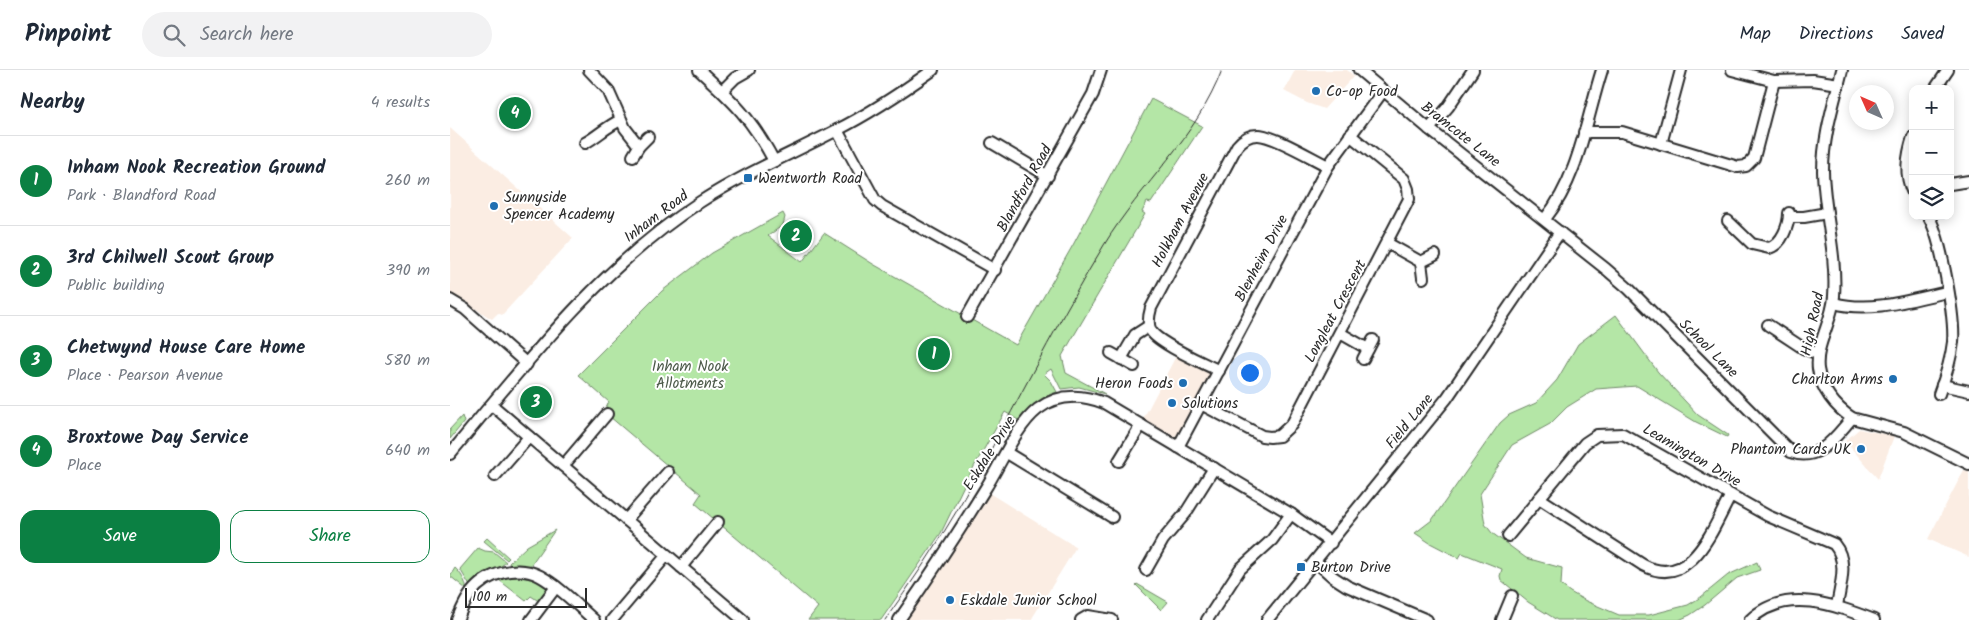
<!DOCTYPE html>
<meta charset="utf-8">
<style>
body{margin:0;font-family:Kalam,sans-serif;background:#f2f2f3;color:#1f2937}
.controls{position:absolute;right:15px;top:15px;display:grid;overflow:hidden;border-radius:10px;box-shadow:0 2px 12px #0003}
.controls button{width:45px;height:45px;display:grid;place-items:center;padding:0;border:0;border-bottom:1px solid #e0e1e3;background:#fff;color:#1f2937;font:25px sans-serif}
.compass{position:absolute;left:1399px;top:15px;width:45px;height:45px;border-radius:50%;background:#fff;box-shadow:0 2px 12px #0003;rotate:315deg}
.scale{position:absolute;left:15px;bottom:12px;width:122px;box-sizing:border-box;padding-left:5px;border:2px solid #2b2b2b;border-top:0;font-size:14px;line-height:18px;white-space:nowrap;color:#2b2b2b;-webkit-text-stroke:4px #fff;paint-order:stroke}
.you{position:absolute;left:799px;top:302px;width:18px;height:18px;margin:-12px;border:4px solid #fff;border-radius:50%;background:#1a73e8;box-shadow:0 0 0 8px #1a73e833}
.badge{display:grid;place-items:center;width:32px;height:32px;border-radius:50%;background:#0b8043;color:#fff;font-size:16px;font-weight:700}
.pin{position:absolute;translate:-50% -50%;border:2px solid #fff;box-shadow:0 1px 5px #0006}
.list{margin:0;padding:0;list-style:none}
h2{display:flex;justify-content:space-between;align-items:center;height:65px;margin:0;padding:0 20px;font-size:21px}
h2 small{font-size:16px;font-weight:400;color:#747a83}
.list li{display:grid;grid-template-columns:32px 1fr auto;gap:15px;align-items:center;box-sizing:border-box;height:90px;padding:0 20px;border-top:1px solid #e0e1e3}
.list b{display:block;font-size:19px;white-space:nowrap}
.list p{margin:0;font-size:16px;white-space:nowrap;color:#747a83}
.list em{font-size:16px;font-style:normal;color:#747a83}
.actions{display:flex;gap:10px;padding:15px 20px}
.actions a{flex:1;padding:11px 0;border:1px solid #0b8043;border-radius:15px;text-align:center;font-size:18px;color:#0b8043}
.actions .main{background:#0b8043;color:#fff}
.icon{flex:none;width:28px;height:28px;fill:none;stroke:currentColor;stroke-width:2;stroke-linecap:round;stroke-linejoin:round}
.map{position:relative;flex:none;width:1519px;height:550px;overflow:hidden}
header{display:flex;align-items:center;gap:30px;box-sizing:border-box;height:70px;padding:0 25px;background:#fff;border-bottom:1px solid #e0e1e3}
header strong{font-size:24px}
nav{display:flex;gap:28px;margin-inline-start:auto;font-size:18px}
.search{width:350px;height:45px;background:#f2f2f3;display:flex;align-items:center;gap:12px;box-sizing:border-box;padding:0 18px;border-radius:28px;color:#747a83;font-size:19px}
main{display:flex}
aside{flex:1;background:#fff}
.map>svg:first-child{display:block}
</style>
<header>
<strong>Pinpoint</strong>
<div class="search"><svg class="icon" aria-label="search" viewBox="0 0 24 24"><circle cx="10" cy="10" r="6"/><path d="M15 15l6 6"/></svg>Search here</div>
<nav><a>Map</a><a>Directions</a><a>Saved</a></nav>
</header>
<main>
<aside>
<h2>Nearby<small>4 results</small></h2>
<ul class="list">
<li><span class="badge">1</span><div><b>Inham Nook Recreation Ground</b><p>Park · Blandford Road</p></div><em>260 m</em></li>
<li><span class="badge">2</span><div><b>3rd Chilwell Scout Group</b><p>Public building</p></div><em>390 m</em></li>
<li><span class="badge">3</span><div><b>Chetwynd House Care Home</b><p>Place · Pearson Avenue</p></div><em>580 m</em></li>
<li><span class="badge">4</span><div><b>Broxtowe Day Service</b><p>Place</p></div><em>640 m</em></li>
</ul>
<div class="actions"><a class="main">Save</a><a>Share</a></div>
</aside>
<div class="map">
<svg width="1519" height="550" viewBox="0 0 1519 550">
<rect width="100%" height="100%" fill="#fff"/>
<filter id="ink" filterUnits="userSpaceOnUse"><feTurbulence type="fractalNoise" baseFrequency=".02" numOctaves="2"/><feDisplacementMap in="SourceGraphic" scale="10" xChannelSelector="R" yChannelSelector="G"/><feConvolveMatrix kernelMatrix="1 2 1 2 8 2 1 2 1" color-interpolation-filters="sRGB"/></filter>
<g filter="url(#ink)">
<g fill="#fbede3">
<path d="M 845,0 L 897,0 L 904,6 L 874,39 L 857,33 L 834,21 Z"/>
<path d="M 0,58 L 123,168 L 52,245 L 48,243 L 42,249 L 0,223 Z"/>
<path d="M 727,284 L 765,304 L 730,370 L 693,349 Z"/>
<path d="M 1409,359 L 1444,366 L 1428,409 L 1395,371 Z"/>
<path d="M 1514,400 L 1519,402 L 1519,487 L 1478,469 Z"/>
<path d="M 539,423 L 626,477 L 581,550 L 456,550 Z"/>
</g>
<g fill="#b4e6a6" stroke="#708868">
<path d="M 701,29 L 752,56 L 701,133 L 697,132 L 692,142 L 695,144 L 612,286 L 616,303 L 655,324 L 629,317 L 611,319 L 601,299 L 594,304 L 601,311 L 607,322 C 590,327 580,336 570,351 L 555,342 L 517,409 L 491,463 L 431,550 L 358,550 L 368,537 L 245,433 L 251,424 L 153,341 L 159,332 L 128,305 L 212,221 L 262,183 L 333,143 L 335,147 L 333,155 L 318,166 L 352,192 L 374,163 L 423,194 L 566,275 L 623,175 Z"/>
<path d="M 1166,245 L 1208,302 L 1248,345 L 1278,365 L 1277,367 L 1246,352 L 1187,316 L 1146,319 L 1117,337 L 1100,354 L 1062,375 L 1030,424 L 1035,454 L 1042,463 L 1076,488 L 1112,498 L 1111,515 L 1120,522 L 1136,531 L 1169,545 L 1199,545 L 1238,535 L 1251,527 L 1278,505 L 1307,492 L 1310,500 L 1287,508 L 1255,535 L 1240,545 L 1229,550 L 1107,550 L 1078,532 L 1051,510 L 1050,506 L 1052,499 L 1012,483 L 1009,488 L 980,473 L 965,463 L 982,450 L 1050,353 L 1059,345 L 1086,333 L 1107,310 L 1128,274 Z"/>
<path d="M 12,346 L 14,352 L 0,369 L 0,359 Z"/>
<path d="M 105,460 L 80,496 L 60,495 L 59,493 L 77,476 Z"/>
<path d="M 37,468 L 59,488 L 57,490 L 34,471 Z"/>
<path d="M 28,478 L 35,481 L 44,482 L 56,492 L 50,497 L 30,506 L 20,516 L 10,499 Z"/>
<path d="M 5,498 C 10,502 17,513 16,519 L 0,506 Z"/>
<path d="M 58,507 C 72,507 91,508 99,521 L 90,532 L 81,526 L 76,531 L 49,510 Z"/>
<path d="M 687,514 L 718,532 L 711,540 L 686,515 Z"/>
</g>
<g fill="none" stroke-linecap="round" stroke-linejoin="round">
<g stroke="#2b2b2b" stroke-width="14">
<g id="minor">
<path d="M 139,0 L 158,20 L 175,58 L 189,76"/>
<path d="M 249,0 C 283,31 302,49 324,91"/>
<path d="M 909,0 L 979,59 L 1156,199 L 1179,219 L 1341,382 C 1369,393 1386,366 1402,348"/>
<path d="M 1282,0 L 1324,11 L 1363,10 L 1389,14"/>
<path d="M 1392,0 C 1384,33 1373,66 1373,101 C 1374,143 1387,183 1384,226 C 1383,251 1365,274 1368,299 C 1371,319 1385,337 1402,348 L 1454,362 L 1519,394"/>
<path d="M 1485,19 L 1498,0"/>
<path d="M 272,21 L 285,8 L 299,0"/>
<path d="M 979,59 L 998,37 L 1023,0"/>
<path d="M 387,60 L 425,130 L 432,136 L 545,200"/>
<path d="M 1134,62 L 1172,62 L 1288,97 L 1296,96 L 1304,88 L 1324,11"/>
<path d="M 1463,67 C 1457,86 1454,105 1463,123"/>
<path d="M 135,73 C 148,66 157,56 171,50"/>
<path d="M 542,73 L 598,106"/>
<path d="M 1211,74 L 1231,0"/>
<path d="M 183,86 L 189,76 L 198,67"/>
<path d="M 1500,114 L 1519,111"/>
<path d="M 1478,146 C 1491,165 1505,248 1503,272 C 1501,290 1495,308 1489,324"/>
<path d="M 1339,147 L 1354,147 L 1377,143"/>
<path d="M 1095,149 C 1129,107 1136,50 1152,0"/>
<path d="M 1278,151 L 1302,174 L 1319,178 C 1332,174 1339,155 1339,143"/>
<path d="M 937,173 L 971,192"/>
<path d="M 973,208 L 971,192 L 985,185"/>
<path d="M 0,230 L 15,239 L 77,294"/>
<path d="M 1384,233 C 1421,243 1460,230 1497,222"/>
<path d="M 517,247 L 643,24 L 651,0"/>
<path d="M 1318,255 L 1353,278 L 1368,284"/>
<path d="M 890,263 L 918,279"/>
<path d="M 661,283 L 684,296"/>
<path d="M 671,289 L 685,265 L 699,256"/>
<path d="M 913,289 L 923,270"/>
<path d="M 769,301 C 754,293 709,274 701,261 C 697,254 699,245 701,238 L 787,76 C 792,70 799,65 807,65 C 822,64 863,89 878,96"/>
<path d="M 1492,315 L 1519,321"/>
<path d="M 751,334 L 812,366 L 820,367 L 829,366 L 842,354 L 959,129 L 958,119 L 954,109 L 900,65"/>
<path d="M 42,335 L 293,550"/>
<path d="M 728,377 L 878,96 L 933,21"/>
<path d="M 557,383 L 662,447"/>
<path d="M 0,384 C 76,293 149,198 250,132 C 293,104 341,84 387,60 C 421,43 452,22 483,0"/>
<path d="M 669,391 L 691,355"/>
<path d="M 113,396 L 157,344"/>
<path d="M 45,406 L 79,367"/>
<path d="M 1089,428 L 1193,495 C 1242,521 1263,457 1281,425"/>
<path d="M 176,450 L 218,402"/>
<path d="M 1058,466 L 1135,373 L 1147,365 L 1173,364 L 1318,446 L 1384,474 C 1399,492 1390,516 1387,536"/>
<path d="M 865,491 L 883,507 L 897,516 L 977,550"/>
<path d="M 231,497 L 268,452"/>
<path d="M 696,500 L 713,470 L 735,444 L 764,398"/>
<path d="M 7,550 C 11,541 15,531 21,523 C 36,503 68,494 90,506 C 110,517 127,535 144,550"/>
<path d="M 81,550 L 106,517"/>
<path d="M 162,550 L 217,485"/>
<path d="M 449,550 C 479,507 508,463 535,419 C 551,394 566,356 588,339 C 608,324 631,324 654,333 L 841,444 L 881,473"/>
<path d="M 631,550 L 638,546 L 662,550"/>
<path d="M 757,550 L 790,499 L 822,470 L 841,444"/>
<path d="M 817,550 L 997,328 L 1110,162"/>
<path d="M 1052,550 L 1062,526"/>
<path d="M 1300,550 C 1335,516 1385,535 1424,550"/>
</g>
</g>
<use href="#minor" stroke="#fff" stroke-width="10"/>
<path stroke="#2b2b2b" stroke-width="1" d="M 435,550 C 460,515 484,480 506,442 C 557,354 601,262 654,175 C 691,114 747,67 772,0"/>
</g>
</g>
<g fill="#1f6fb2" stroke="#fff" stroke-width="2">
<circle cx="866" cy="21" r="5"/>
<rect x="293" y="103" width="10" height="10" rx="2.5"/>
<circle cx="44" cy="136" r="5"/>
<circle cx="1443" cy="309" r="5"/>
<circle cx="733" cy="313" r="5"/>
<circle cx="722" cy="333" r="5"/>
<circle cx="1411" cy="379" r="5"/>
<rect x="846" y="492" width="10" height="10" rx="2.5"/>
<circle cx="500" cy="530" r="5"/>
</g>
<g text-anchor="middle" stroke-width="4" stroke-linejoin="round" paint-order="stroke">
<g font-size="15" fill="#2b2b2b" stroke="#fff" text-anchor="start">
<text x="876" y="26">Co-op Food</text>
<text x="308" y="113">Wentworth Road</text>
<text x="54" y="132">Sunnyside<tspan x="54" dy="17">Spencer Academy</tspan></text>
<text x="1433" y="314" text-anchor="end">Charlton Arms</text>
<text x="723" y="318" text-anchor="end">Heron Foods</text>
<text x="732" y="338">Solutions</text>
<text x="1401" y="384" text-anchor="end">Phantom Cards UK</text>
<text x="861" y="502">Burton Drive</text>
<text x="510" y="535">Eskdale Junior School</text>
</g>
<g font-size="15" fill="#2b2b2b" stroke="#fff">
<text transform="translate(1011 64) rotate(38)" y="5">Bramcote Lane</text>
<text transform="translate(574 118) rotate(-61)" y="5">Blandford Road</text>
<text transform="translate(206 146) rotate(-37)" y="5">Inham Road</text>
<text transform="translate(730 150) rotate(-62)" y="5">Holkham Avenue</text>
<text transform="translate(811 188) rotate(-62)" y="5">Blenheim Drive</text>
<text transform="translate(885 241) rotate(-62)" y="5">Longleat Crescent</text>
<text transform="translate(1362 254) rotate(-78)" y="5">High Road</text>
<text transform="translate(1259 278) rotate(45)" y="5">School Lane</text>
<text transform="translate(959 351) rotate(-51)" y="5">Field Lane</text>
<text transform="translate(539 383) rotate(-58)" y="5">Eskdale Drive</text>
<text transform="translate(1242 385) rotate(30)" y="5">Leamington Drive</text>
</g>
<g font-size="15" fill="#4d5a4a" stroke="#fff">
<text x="240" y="301">Inham Nook<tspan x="240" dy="17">Allotments</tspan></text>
</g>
</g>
</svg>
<div class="controls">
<button>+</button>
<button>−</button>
<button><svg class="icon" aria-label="layers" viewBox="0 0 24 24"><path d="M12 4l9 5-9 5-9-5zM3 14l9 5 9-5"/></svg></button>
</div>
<svg class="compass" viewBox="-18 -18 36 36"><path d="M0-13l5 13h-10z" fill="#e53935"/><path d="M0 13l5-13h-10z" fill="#747a83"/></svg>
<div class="scale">100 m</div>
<div class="you"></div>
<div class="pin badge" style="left:484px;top:284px">1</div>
<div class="pin badge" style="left:346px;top:166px">2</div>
<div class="pin badge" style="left:86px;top:332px">3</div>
<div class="pin badge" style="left:65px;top:43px">4</div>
</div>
</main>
